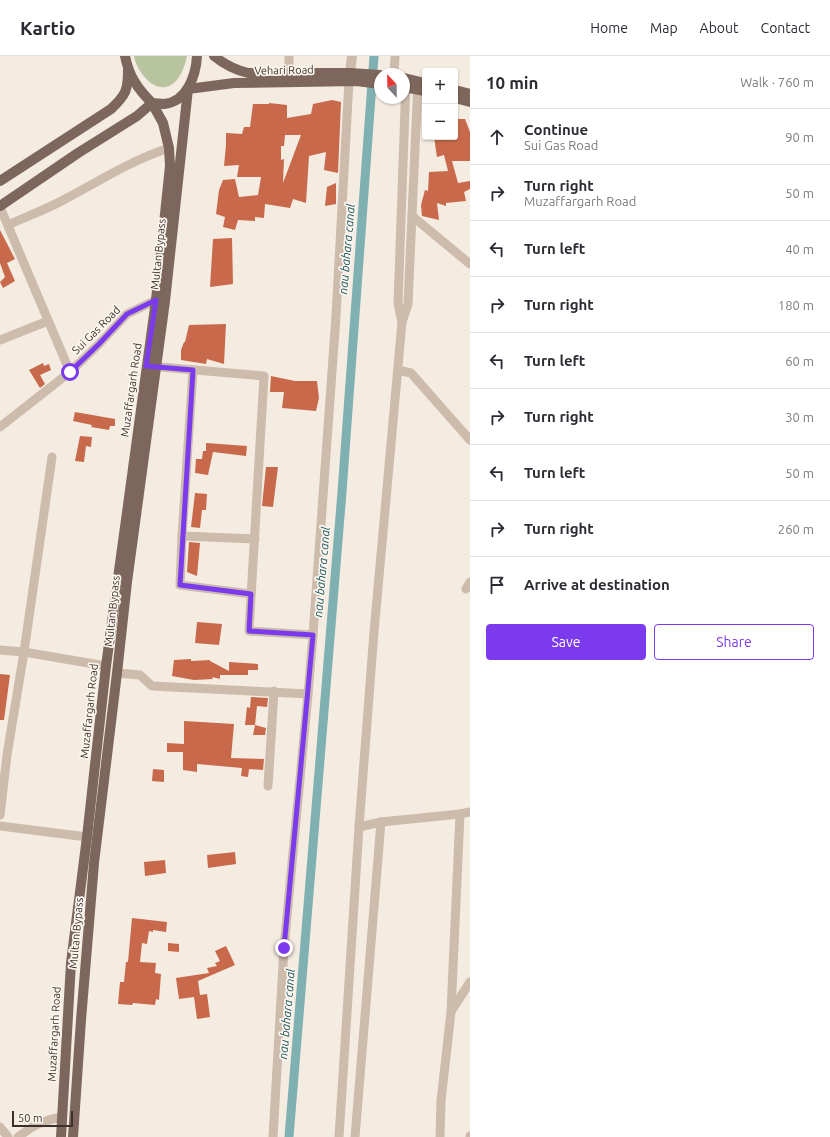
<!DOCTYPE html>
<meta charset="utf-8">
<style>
body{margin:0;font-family:Ubuntu,sans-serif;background:#f2f2f3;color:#2b2b33}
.controls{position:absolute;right:12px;top:12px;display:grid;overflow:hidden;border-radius:4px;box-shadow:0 1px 3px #0004}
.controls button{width:36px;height:36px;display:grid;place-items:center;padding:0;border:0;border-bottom:1px solid #e1e1e2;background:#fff;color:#2b2b33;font:20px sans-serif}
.compass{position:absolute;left:374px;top:12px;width:36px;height:36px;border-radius:50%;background:#fff;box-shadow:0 1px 3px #0004;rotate:338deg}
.scale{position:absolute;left:12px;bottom:10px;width:61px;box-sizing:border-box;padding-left:4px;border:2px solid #3b302b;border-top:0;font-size:11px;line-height:14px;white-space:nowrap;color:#3b302b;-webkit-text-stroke:3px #fbf5ee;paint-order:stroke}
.stop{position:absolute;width:12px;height:12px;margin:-9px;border:3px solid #7c3aed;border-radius:50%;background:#fff}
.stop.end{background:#7c3aed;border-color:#fff;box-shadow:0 1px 4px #0008}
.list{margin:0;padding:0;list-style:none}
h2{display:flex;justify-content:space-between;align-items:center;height:52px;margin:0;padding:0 16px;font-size:17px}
h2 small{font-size:13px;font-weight:400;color:#7c7c81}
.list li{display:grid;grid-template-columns:26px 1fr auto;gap:12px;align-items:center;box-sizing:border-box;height:56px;padding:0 16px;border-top:1px solid #e1e1e2}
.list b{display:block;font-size:15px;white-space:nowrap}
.list p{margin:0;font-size:13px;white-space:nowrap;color:#7c7c81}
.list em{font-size:13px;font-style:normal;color:#7c7c81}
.actions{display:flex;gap:8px;padding:12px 16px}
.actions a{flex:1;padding:9px 0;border:1px solid #7c3aed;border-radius:4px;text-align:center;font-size:14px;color:#7c3aed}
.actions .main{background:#7c3aed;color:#fff}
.icon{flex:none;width:22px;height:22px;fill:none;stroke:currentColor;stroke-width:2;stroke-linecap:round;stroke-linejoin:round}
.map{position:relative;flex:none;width:470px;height:1081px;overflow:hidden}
header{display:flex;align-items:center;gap:24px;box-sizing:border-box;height:56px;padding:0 20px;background:#fff;border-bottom:1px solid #e1e1e2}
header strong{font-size:19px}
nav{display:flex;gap:22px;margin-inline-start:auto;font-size:14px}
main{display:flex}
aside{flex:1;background:#fff}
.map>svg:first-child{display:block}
</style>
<header>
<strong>Kartio</strong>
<nav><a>Home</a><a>Map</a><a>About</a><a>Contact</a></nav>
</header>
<main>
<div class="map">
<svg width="470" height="1081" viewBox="0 0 470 1081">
<rect width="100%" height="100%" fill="#f4ebe1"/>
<path fill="#b8c4a0" d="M 134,0 L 187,0 C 185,10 180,24 171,29 C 154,39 136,14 134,0 Z"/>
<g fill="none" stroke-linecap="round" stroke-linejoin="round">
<path stroke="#7fb0b2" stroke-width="9" d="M 289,1081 L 342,436 L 374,0"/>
</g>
<g fill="#c8694b" fill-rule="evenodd">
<path d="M 332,44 L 341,46 L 338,117 L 324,114 L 326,96 L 309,100 L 306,147 L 293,143 L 290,152 L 265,148 L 264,162 L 255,161 L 255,165 L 238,164 L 235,174 L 223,171 L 225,161 L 216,158 L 219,134 L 223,124 L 235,123 L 239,141 L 258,139 L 261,121 L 237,121 L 239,109 L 224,110 L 226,89 L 226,77 L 242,78 L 244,71 L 250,71 L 253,48 L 269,48 L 269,47 L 287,49 L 287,62 L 311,58 L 313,48 ZM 285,79 L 301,79 L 283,127 L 284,103 L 281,104 L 281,90 L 284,90 Z"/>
<path d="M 455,63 L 465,63 L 470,76 L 470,105 L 452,105 L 458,127 L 470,125 L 470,133 L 464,136 L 466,145 L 446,147 L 446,150 L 437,147 L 439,164 L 422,160 L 421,149 L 425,134 L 428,135 L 429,116 L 448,115 L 444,99 L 437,101 L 434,81 L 455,81 Z"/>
<path d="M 336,127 L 336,148 L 325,150 L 327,131 Z"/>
<path d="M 0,174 L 15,203 L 7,207 L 15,225 L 3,232 L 0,226 L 5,221 L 0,207 Z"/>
<path d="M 232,182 L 233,228 L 210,231 L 213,183 Z"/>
<path d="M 226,268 L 224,308 L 207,303 L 206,308 L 181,304 L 181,294 L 184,286 L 185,286 L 189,269 Z"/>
<path d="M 43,307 L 44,310 L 49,308 L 51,314 L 40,319 L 45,328 L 40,332 L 29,314 Z"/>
<path d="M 271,320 L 295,325 L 317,325 L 319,342 L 316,355 L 282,352 L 284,336 L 270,336 Z"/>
<path d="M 75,356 L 115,363 L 115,370 L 110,370 L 109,374 L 91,371 L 92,369 L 73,365 Z"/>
<path d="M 80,380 L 92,381 L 91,391 L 86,390 L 84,406 L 75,405 Z"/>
<path d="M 206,387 L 247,390 L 246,400 L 213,396 L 208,419 L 195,417 L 196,403 L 202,403 L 203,395 L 206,395 Z"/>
<path d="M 266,411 L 278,411 L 273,451 L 262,450 Z"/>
<path d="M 195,437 L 207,438 L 206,454 L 202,454 L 200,472 L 191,471 Z"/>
<path d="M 189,486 L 200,487 L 197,520 L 187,516 Z"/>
<path d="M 197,566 L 222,568 L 219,589 L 195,587 Z"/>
<path d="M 191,603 L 191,605 L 210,604 L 210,605 L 229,615 L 229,606 L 258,608 L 258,614 L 248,614 L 248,619 L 220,619 L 220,623 L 212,621 L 213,623 L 194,624 L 172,620 L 174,604 Z"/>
<path d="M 0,618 L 10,619 L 4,664 L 0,664 Z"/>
<path d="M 251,641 L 268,642 L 267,651 L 257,650 L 255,669 L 245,669 L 247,651 L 250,652 Z"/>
<path d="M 184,665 L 234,668 L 231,702 L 264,703 L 263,714 L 249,713 L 248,721 L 241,720 L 242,712 L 197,708 L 197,716 L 183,714 L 183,696 L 167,696 L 167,687 L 184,688 Z"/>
<path d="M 255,669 L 266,672 L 265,679 L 253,679 Z"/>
<path d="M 153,713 L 164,714 L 164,726 L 152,725 Z"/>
<path d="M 235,796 L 236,808 L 208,812 L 207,799 Z"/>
<path d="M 165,804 L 166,817 L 145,820 L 144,806 Z"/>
<path d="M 132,862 L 167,866 L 166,876 L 153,874 L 153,876 L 149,875 L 147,888 L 142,887 L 140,906 L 156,907 L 155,917 L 161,918 L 159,944 L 156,943 L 155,949 L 133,947 L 132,949 L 118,948 L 120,926 L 124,926 L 126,906 L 128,906 Z"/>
<path d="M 168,887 L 179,888 L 179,896 L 168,895 Z"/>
<path d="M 226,890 L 235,909 L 198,925 L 200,939 L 207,938 L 210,961 L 197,963 L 194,941 L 179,943 L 176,922 L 209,917 L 207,912 L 217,910 L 215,907 L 220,905 L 215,895 Z"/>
</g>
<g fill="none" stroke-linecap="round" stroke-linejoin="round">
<g stroke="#cdbbac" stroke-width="9">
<path d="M 289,17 L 289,0"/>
<path d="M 394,18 L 395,0"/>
<path d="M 0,151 L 70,316"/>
<path d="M 412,160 L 470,208"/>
<path d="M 8,169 C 27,160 48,153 67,142 C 101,124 132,104 169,92"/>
<path d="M 402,266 L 398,248 L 406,24"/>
<path d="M 0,284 L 48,265"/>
<path d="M 149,310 L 264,320 L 249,575 L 313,579 L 336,260 L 349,25"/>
<path d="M 398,314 L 411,317 L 470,384"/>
<path d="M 0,371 L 70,316 L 99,288 L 127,258 L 156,244"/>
<path d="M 182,480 L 193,314"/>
<path d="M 466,533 L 470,526"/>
<path d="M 251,538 L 180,529 L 182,480 L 255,483"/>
<path d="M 0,594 L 24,596 L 106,610"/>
<path d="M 117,617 L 140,619 L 152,630 L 308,638 L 313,579"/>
<path d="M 268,730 L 274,635"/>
<path d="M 0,759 L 7,699 L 24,596 L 52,401"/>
<path d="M 0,770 L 87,781"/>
<path d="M 359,771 L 381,766 L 460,758 L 470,756"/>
<path d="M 452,954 L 470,926"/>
<path d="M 0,1071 L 8,1081"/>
<path d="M 18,1081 C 34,1069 42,1065 62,1061"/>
<path d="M 273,1081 L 284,892 L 308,638"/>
<path d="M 339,1081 L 359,771 L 374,576 L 402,266 L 408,248 L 418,26"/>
<path d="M 355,1081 L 381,766"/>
<path d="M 440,1081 L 441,1045 L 451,956 L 460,758"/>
<path d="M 470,1081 L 470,1080"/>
</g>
<path stroke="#cdbbac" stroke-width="10" d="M 349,25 L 352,0"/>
<g stroke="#7d675c" stroke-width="10">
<path d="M 125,0 C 129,20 137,32 152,47 C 156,47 160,48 164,48 C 187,46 196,19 197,0"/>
<path d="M 214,0 C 225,9 235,14 248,17 L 350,17 L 380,19"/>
<path d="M 404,22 L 425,27"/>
<path d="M 404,31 L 425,35"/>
<path d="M 455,34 L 470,38"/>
<path d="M 455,42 L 470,46"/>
<path d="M 0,125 L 111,53 C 126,39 128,34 128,14"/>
<path d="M 0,150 L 78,97 L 137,60 L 152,47 L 163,67 L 169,92 L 170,110 L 156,244 L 106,610 L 87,781 L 71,907 L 61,1081"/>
<path d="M 73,1081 L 81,964 L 94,807 L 117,617 L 127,526 L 165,245 L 188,33 L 234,27 L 357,25 L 380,28"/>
</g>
</g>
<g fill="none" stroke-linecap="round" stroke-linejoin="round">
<path stroke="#7c3aed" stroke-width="5" d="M 70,316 L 99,288 L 127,258 L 156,244 L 146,310 L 193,314 L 180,529 L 251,538 L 249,575 L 313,579 L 284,892"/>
</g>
<g text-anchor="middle" stroke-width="3.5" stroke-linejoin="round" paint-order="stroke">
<g font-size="11" fill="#3b302b" stroke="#fbf5ee">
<text transform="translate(284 14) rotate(-1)" y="4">Vehari Road</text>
<text transform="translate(158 198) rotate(-84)" y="4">Multan Bypass</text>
<text transform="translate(96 274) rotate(-45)" y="4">Sui Gas Road</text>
<text transform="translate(131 334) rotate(-82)" y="4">Muzaffargarh Road</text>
<text transform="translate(112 555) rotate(-84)" y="4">Multan Bypass</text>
<text transform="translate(89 655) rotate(-84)" y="4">Muzaffargarh Road</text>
<text transform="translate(76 877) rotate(-85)" y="4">Multan Bypass</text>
<text transform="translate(54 978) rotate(-87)" y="4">Muzaffargarh Road</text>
</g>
<g font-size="12" font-style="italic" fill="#1f5a5e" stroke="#fbf5ee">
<text transform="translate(347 193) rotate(-85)" y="4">nau bahara canal</text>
<text transform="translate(322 516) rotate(-85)" y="4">nau bahara canal</text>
<text transform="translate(287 958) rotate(-85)" y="4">nau bahara canal</text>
</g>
</g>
</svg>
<div class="controls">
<button>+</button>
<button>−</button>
</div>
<svg class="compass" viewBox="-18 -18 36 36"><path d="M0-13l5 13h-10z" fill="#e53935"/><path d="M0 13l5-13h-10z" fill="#7c7c81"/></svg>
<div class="scale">50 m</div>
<div class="stop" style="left:70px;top:316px"></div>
<div class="stop end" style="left:284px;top:892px"></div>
</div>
<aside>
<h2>10 min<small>Walk · 760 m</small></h2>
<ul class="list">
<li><svg class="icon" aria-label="ahead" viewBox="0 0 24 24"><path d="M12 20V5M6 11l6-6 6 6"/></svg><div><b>Continue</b><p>Sui Gas Road</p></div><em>90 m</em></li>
<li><svg class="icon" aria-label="right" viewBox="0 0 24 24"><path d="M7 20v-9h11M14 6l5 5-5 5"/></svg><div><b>Turn right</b><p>Muzaffargarh Road</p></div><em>50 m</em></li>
<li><svg class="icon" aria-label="left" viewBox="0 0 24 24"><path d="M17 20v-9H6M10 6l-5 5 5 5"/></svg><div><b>Turn left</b></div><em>40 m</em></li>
<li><svg class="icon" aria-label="right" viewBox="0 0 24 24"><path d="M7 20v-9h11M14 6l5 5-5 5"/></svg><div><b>Turn right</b></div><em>180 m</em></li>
<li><svg class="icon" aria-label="left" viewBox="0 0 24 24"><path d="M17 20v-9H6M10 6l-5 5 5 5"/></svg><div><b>Turn left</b></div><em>60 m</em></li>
<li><svg class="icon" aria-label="right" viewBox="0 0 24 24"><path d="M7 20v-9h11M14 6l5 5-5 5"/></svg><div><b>Turn right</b></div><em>30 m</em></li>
<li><svg class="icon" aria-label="left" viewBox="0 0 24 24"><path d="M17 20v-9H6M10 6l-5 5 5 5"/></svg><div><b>Turn left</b></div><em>50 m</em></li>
<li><svg class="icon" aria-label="right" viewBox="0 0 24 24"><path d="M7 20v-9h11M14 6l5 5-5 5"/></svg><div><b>Turn right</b></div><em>260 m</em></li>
<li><svg class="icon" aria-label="arrive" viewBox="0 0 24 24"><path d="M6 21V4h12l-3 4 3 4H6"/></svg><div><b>Arrive at destination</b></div></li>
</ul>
<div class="actions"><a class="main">Save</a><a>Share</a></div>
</aside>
</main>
